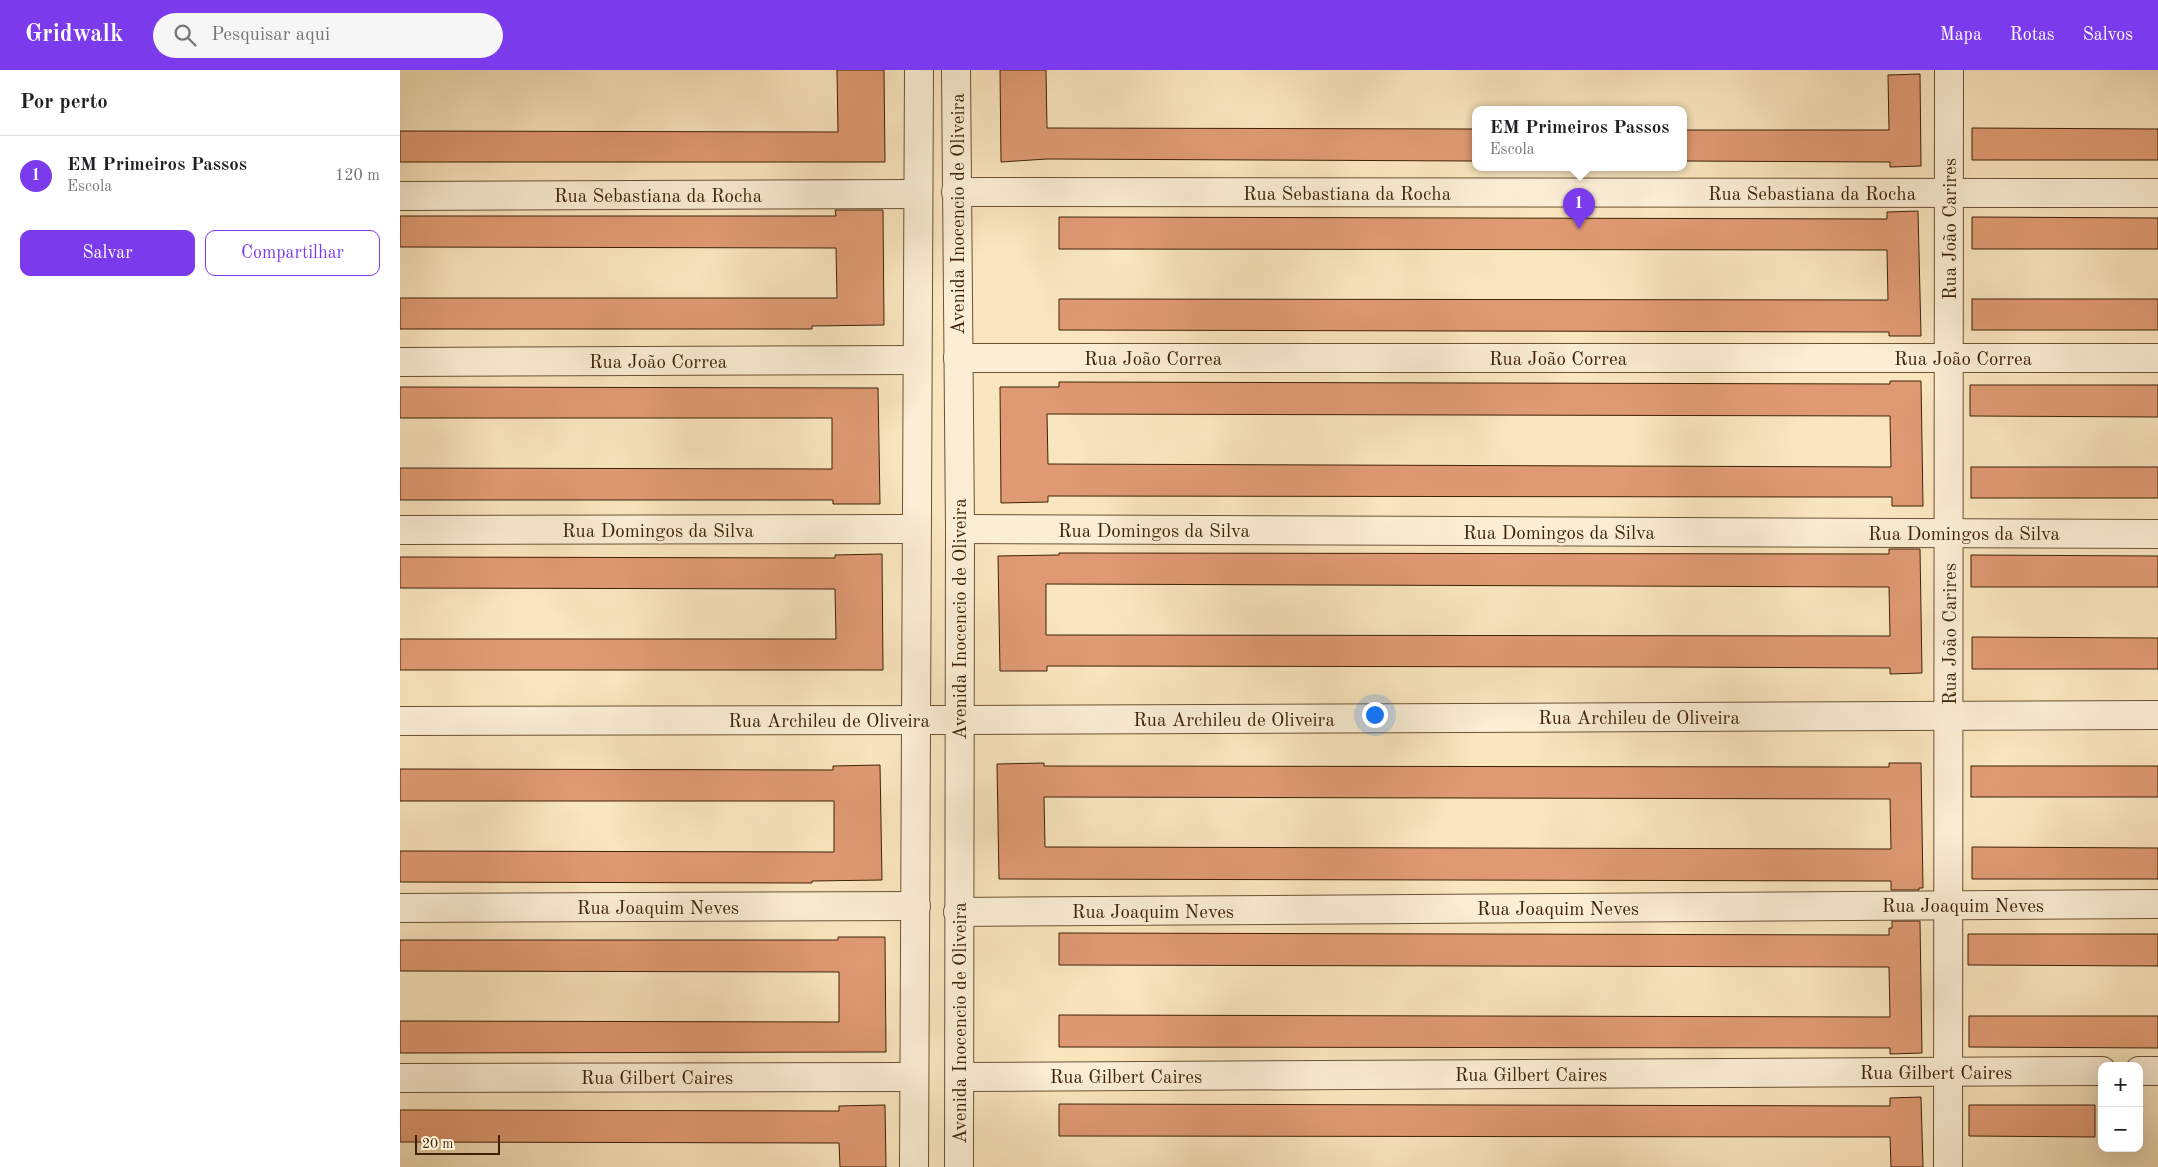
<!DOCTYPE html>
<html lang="pt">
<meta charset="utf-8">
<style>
body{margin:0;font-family:"Old Standard TT",serif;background:#f6f6f6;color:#202124}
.controls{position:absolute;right:15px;bottom:15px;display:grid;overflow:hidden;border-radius:10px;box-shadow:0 5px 20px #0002}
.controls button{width:45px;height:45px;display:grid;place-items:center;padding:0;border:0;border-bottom:1px solid #e0e0e0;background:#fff;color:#202124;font:25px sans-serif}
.scale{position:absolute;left:15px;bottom:12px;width:85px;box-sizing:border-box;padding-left:5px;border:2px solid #3d2206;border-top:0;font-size:14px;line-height:18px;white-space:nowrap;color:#3d2206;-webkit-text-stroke:4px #fbeed5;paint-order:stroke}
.you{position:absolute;left:974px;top:644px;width:18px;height:18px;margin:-12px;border:4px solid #fff;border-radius:50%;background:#1a73e8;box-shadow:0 0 0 8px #1a73e833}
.badge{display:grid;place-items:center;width:32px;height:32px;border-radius:50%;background:#7c3aed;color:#fff;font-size:16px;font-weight:700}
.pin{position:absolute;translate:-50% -41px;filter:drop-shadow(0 1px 2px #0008)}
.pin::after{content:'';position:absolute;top:26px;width:18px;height:15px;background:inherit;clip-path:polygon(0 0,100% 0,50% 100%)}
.popup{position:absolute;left:1072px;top:36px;width:215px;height:65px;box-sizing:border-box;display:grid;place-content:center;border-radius:10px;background:#fff;filter:drop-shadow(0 1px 4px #0005);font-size:16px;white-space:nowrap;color:#757577}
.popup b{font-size:19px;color:#202124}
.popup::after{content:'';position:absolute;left:50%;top:100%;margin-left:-10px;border:10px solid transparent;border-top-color:#fff}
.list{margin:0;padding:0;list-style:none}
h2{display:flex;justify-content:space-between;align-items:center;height:65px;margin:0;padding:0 20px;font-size:21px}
h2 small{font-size:16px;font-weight:400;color:#757577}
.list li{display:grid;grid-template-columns:32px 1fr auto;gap:15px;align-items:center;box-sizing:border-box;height:80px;padding:0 20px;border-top:1px solid #e0e0e0}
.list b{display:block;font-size:19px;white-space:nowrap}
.list p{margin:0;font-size:16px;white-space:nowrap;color:#757577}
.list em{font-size:16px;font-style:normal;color:#757577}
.actions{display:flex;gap:10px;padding:15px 20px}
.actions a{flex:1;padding:11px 0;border:1px solid #7c3aed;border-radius:10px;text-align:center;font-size:18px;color:#7c3aed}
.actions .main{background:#7c3aed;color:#fff}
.icon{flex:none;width:28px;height:28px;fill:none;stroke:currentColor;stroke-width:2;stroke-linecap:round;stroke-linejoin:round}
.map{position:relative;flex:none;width:1758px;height:1097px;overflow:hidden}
header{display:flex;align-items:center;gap:30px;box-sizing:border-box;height:70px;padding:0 25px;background:#7c3aed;color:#fff}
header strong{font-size:24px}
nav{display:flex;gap:28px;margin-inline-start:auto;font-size:18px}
.search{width:350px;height:45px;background:#f6f6f6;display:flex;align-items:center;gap:12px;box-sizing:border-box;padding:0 18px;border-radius:28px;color:#757577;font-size:19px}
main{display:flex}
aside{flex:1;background:#fff}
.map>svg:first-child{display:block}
</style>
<header>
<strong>Gridwalk</strong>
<div class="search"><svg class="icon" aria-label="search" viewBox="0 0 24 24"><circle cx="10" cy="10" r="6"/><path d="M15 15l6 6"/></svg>Pesquisar aqui</div>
<nav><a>Mapa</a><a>Rotas</a><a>Salvos</a></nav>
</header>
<main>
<aside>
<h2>Por perto<small></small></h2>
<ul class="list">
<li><span class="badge">1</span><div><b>EM Primeiros Passos</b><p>Escola</p></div><em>120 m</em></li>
</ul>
<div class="actions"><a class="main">Salvar</a><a>Compartilhar</a></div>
</aside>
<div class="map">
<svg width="1758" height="1097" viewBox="0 0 1758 1097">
<rect width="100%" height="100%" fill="#f9e5be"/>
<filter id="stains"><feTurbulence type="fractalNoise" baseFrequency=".004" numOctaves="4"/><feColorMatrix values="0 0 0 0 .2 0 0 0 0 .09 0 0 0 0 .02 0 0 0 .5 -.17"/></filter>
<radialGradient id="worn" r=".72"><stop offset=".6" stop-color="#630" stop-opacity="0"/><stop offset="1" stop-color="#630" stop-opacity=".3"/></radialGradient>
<g fill="#e09a73" stroke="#3d2206" fill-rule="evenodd">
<path d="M 437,0 L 484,0 L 485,92 L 0,92 L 0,61 L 438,62 Z"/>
<path d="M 600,0 L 646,0 L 647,58 L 1075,59 L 1075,91 L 647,89 L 601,92 Z"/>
<path d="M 1520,4 L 1521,96 L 1490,97 L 1490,92 L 1283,91 L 1283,60 L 1489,60 L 1488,5 Z"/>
<path d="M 1572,58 L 1758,59 L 1758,90 L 1572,90 Z"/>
<path d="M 435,140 L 483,140 L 484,255 L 412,256 L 412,259 L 0,259 L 0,228 L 437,228 L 436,178 L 0,177 L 0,146 L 436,146 Z"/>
<path d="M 1518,141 L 1521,266 L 1489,266 L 1489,262 L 659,260 L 659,229 L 1488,230 L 1487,180 L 659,179 L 659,147 L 1487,149 L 1487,142 Z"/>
<path d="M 1572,147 L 1758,148 L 1758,179 L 1572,179 Z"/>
<rect x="1572" y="229" width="186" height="31"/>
<path d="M 1490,311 L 1521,311 L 1523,436 L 1492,436 L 1492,427 L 1433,427 L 648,426 L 648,432 L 601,433 L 600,317 L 659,317 L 659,312 L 1490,314 ZM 647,344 L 1490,346 L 1491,397 L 648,394 Z"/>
<path d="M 1570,315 L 1758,315 L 1758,347 L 1570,346 Z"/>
<path d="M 0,317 L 478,318 L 480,434 L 433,434 L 433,430 L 0,430 L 0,398 L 432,399 L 432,348 L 0,348 Z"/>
<rect x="1571" y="397" width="187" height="31"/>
<path d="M 1489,479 L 1520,479 L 1522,603 L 1490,604 L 1490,598 L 1265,597 L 647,596 L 647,601 L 600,601 L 598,486 L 659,485 L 659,483 L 1489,484 ZM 646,514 L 1489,517 L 1490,566 L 646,565 Z"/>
<path d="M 482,484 L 483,600 L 0,600 L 0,569 L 436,569 L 435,519 L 0,518 L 0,487 L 435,488 L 435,485 Z"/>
<path d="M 1571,485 L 1758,486 L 1758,517 L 1571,517 Z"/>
<path d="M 1572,567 L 1758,568 L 1758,599 L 1572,599 Z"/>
<path d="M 644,693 L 644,696 L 1489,697 L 1489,693 L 1521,693 L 1523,818 L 1519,818 L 1519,820 L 1491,820 L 1491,811 L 599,809 L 597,694 ZM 644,727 L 1490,729 L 1491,779 L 645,777 Z"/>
<path d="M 480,695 L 482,810 L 412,811 L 412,813 L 0,812 L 0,781 L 434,782 L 434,731 L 0,731 L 0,699 L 433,700 L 433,696 Z"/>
<rect x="1571" y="696" width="187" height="31"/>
<path d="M 1572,777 L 1758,778 L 1758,809 L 1572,809 Z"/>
<path d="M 1492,851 L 1520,851 L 1522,983 L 1490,984 L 1490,978 L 659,977 L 659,945 L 1490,947 L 1489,897 L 659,895 L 659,863 L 1489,865 L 1489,858 L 1492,858 Z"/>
<path d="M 1568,864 L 1758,864 L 1758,896 L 1568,895 Z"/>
<path d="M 438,867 L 485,867 L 486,982 L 0,983 L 0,951 L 439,952 L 439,902 L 0,901 L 0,870 L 438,870 Z"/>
<path d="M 1569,946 L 1758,946 L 1758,978 L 1569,977 Z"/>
<path d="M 1521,1027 L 1523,1097 L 1491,1097 L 1490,1067 L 659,1066 L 659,1034 L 1490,1036 L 1490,1028 Z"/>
<path d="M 485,1035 L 486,1097 L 440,1097 L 439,1073 L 0,1072 L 0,1040 L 439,1041 L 439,1036 Z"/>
<path d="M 1569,1035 L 1695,1035 L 1695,1067 L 1569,1066 Z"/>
</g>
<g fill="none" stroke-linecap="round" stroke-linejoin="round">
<g stroke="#6c5334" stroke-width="30">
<g id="minor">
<path d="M 556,122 L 1758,123"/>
<path d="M 0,126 L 517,124"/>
<path d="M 558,288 L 1758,288"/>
<path d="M 0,292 L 516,290"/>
<path d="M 560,459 L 1758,464"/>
<path d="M 0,460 L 516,459"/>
<path d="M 558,650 L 1758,645"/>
<path d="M 0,838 L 516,836"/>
<path d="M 558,842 L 1758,834"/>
<path d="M 1739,1001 L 1758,1001"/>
<path d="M 561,1007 L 1702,1001"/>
<path d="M 0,1008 L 514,1007"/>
<path d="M 1548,1097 L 1549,0"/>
</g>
</g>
<g stroke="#6c5334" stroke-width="30">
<g id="tertiary">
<path d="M 556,0 L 560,459 L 559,1097"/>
<path d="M 0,651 L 558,650"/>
<path d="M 514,1097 L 519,0"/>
</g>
</g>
<use href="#minor" stroke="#fbeed5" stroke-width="28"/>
<use href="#tertiary" stroke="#fbeed5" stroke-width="28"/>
</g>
<g text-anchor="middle" stroke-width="5" stroke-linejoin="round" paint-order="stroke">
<g font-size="19" fill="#3d2206" stroke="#fbeed5">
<text x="947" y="130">Rua Sebastiana da Rocha</text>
<text x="1412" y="130">Rua Sebastiana da Rocha</text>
<text x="258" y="132">Rua Sebastiana da Rocha</text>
<text transform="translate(557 144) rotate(-90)" y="7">Avenida Inocencio de Oliveira</text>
<text transform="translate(1549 159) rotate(-90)" y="7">Rua João Carires</text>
<text x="753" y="295">Rua João Correa</text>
<text x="1158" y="295">Rua João Correa</text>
<text x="1563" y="295">Rua João Correa</text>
<text x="258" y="298">Rua João Correa</text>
<text x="258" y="467">Rua Domingos da Silva</text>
<text x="754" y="467">Rua Domingos da Silva</text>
<text x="1159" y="469">Rua Domingos da Silva</text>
<text x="1564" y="470">Rua Domingos da Silva</text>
<text transform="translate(559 549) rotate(-90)" y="7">Avenida Inocencio de Oliveira</text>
<text transform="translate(1549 564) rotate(-90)" y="7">Rua João Carires</text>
<text x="1239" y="654">Rua Archileu de Oliveira</text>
<text x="834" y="656">Rua Archileu de Oliveira</text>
<text x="429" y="657">Rua Archileu de Oliveira</text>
<text x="1563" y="842">Rua Joaquim Neves</text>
<text x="258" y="844">Rua Joaquim Neves</text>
<text x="1158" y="845">Rua Joaquim Neves</text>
<text x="753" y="848">Rua Joaquim Neves</text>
<text transform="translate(559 953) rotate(-90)" y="7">Avenida Inocencio de Oliveira</text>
<text x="1536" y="1009">Rua Gilbert Caires</text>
<text x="1131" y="1011">Rua Gilbert Caires</text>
<text x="726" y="1013">Rua Gilbert Caires</text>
<text x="257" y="1014">Rua Gilbert Caires</text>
</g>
</g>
<rect width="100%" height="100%" filter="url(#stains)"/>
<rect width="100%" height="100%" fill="url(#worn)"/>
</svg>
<div class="controls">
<button>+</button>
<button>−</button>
</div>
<div class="scale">20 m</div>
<div class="you"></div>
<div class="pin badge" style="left:1179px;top:159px">1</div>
<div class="popup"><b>EM Primeiros Passos</b>Escola</div>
</div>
</main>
